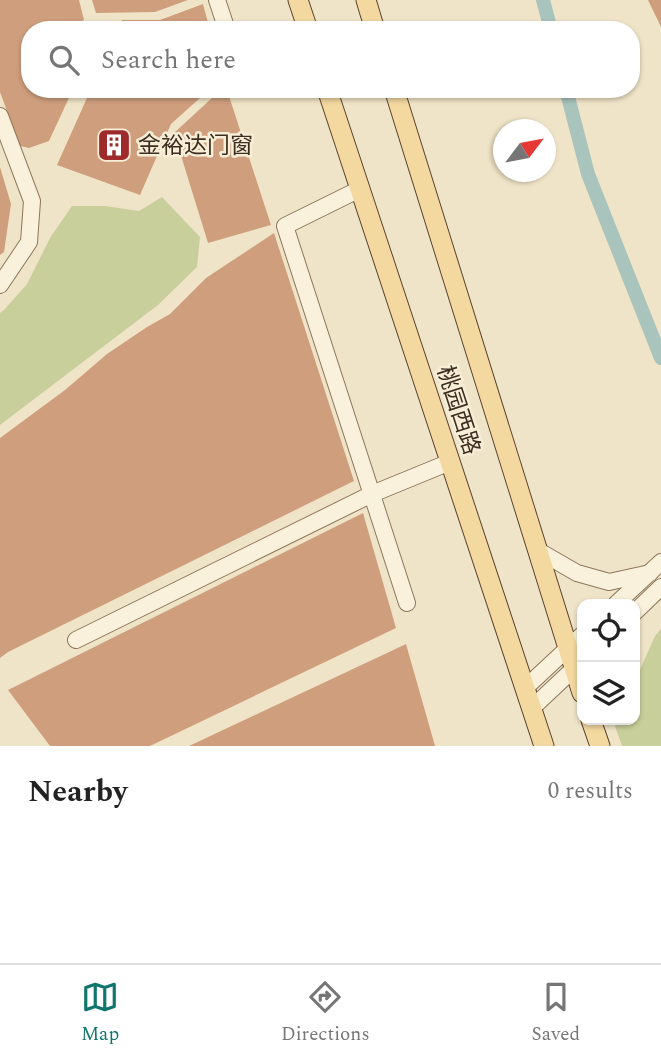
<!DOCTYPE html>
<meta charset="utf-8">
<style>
body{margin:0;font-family:Spectral,"Noto Sans SC",serif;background:#f2f2f2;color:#222}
.controls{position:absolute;right:21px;bottom:21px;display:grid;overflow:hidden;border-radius:14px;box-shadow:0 2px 5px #0004}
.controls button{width:63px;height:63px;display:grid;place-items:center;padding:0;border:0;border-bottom:2px solid #e0e0e0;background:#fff;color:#222;font:35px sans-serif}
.compass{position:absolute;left:493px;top:119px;width:63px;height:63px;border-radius:50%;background:#fff;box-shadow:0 2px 5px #0004;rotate:58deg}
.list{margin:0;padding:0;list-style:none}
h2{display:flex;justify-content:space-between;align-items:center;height:91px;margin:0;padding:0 28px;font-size:30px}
h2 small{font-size:23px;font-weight:400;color:#767676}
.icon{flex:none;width:38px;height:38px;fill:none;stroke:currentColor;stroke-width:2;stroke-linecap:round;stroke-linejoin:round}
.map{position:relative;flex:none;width:661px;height:746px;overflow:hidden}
.search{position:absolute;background:#fff;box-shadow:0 2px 5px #0004;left:21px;right:21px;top:21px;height:77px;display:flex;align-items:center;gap:18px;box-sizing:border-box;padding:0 24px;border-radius:28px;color:#767676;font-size:26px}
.sheet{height:217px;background:#fff}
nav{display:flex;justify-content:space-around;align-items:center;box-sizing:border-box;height:98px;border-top:2px solid #e0e0e0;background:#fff;font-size:19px;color:#767676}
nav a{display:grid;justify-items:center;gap:4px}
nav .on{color:#0f766e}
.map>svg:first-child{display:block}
</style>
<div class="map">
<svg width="661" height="746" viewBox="0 0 661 746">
<rect width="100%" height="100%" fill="#f0e4c8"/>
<g fill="#c9cf9b">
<path d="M 162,197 L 200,237 L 197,267 L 158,305 L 0,425 L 0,313 L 4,310 L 27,284 L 50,238 L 72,206 L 105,206 L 139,211 Z"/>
<path d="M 661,629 L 661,746 L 622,746 L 615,726 L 618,720 L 635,720 L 635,681 L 655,636 Z"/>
</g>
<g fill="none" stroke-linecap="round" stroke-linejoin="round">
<g stroke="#a9c4bc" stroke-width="14">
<path d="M 543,0 L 551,30"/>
<path d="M 566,89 L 588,174 L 661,358"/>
</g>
</g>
<g fill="#cf9f7d">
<path d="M 0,0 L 79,0 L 84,20 L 75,24 L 77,30 L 30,30 L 30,89 L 73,89 L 49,141 L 29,148 L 20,146 L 0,92 Z"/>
<path d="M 92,0 L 188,0 L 155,12 L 96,13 Z"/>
<path d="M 648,0 L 661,0 L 661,27 Z"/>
<path d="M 203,4 L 210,30 L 118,30 L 122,20 L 160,20 Z"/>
<path d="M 91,89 L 210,89 L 171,124 L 140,195 L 57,165 Z"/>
<path d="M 228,93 L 271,225 L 208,243 L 174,133 L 213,97 Z"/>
<path d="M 0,167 L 11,204 L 4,252 L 0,255 Z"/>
<path d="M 274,233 L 354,481 L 8,652 L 0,658 L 0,438 L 65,390 L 107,354 L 147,327 L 170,314 L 206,278 Z"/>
<path d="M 363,513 L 396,628 L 150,746 L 50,746 L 8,690 Z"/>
<path d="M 406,644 L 435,746 L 189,746 Z"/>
</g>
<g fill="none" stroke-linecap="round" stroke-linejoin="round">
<g stroke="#8d765c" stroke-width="18">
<g id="minor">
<path d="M 217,0 L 227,30"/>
<path d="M 0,116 L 32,201 L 29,242 L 0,285"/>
<path d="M 360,189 L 285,226 L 407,603"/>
<path d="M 537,550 L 577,573 L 609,582 L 650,573"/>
<path d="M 616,604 L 661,562"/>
<path d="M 635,612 L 661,587"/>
<path d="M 76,640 L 372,494 L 450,462"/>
<path d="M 524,689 L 582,635"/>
<path d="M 531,709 L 582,661"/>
</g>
</g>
<g stroke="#5b4430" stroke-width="21">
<g id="major">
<path d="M 298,0 L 308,30"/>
<path d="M 366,0 L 375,30"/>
<path d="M 327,89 L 544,746"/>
<path d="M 394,89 L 582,693"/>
<path d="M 591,720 L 600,746"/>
</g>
</g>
<use href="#minor" stroke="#faf1dc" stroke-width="16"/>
<use href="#major" stroke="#f3d9a0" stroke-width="19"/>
</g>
<defs>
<g id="building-square" transform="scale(1.75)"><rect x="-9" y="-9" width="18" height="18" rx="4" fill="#9e2a2b" stroke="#f7eed8"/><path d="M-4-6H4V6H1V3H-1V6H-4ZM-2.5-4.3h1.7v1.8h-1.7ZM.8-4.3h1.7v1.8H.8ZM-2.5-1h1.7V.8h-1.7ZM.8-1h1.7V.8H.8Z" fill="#fff"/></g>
</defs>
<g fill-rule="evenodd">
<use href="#building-square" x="114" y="145"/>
</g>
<g text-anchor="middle" stroke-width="5" stroke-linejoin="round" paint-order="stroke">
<g font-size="23" fill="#3d2e20" stroke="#f7eed8" text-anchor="start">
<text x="138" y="153">金裕达门窗</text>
</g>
<g font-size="23" fill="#3d2e20" stroke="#f7eed8">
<text transform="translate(459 410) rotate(72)" y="8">桃园西路</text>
</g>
</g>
</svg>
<div class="controls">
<button><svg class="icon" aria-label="locate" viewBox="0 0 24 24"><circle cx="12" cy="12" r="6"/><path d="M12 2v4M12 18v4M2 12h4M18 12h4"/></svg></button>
<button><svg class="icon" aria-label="layers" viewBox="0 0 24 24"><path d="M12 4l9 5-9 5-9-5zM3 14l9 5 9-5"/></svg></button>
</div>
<svg class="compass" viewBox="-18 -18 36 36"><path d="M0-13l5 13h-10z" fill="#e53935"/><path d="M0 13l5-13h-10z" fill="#767676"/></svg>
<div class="search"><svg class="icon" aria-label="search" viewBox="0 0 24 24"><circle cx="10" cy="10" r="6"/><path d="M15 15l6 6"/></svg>Search here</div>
</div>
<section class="sheet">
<h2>Nearby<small>0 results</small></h2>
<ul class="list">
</ul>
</section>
<nav>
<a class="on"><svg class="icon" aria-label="map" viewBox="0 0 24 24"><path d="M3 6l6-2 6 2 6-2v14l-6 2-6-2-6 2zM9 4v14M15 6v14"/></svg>Map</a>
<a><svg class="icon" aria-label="directions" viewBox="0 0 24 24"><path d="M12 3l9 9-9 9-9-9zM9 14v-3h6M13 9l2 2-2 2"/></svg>Directions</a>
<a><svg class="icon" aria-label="saved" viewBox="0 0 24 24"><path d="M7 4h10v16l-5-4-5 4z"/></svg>Saved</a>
</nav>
